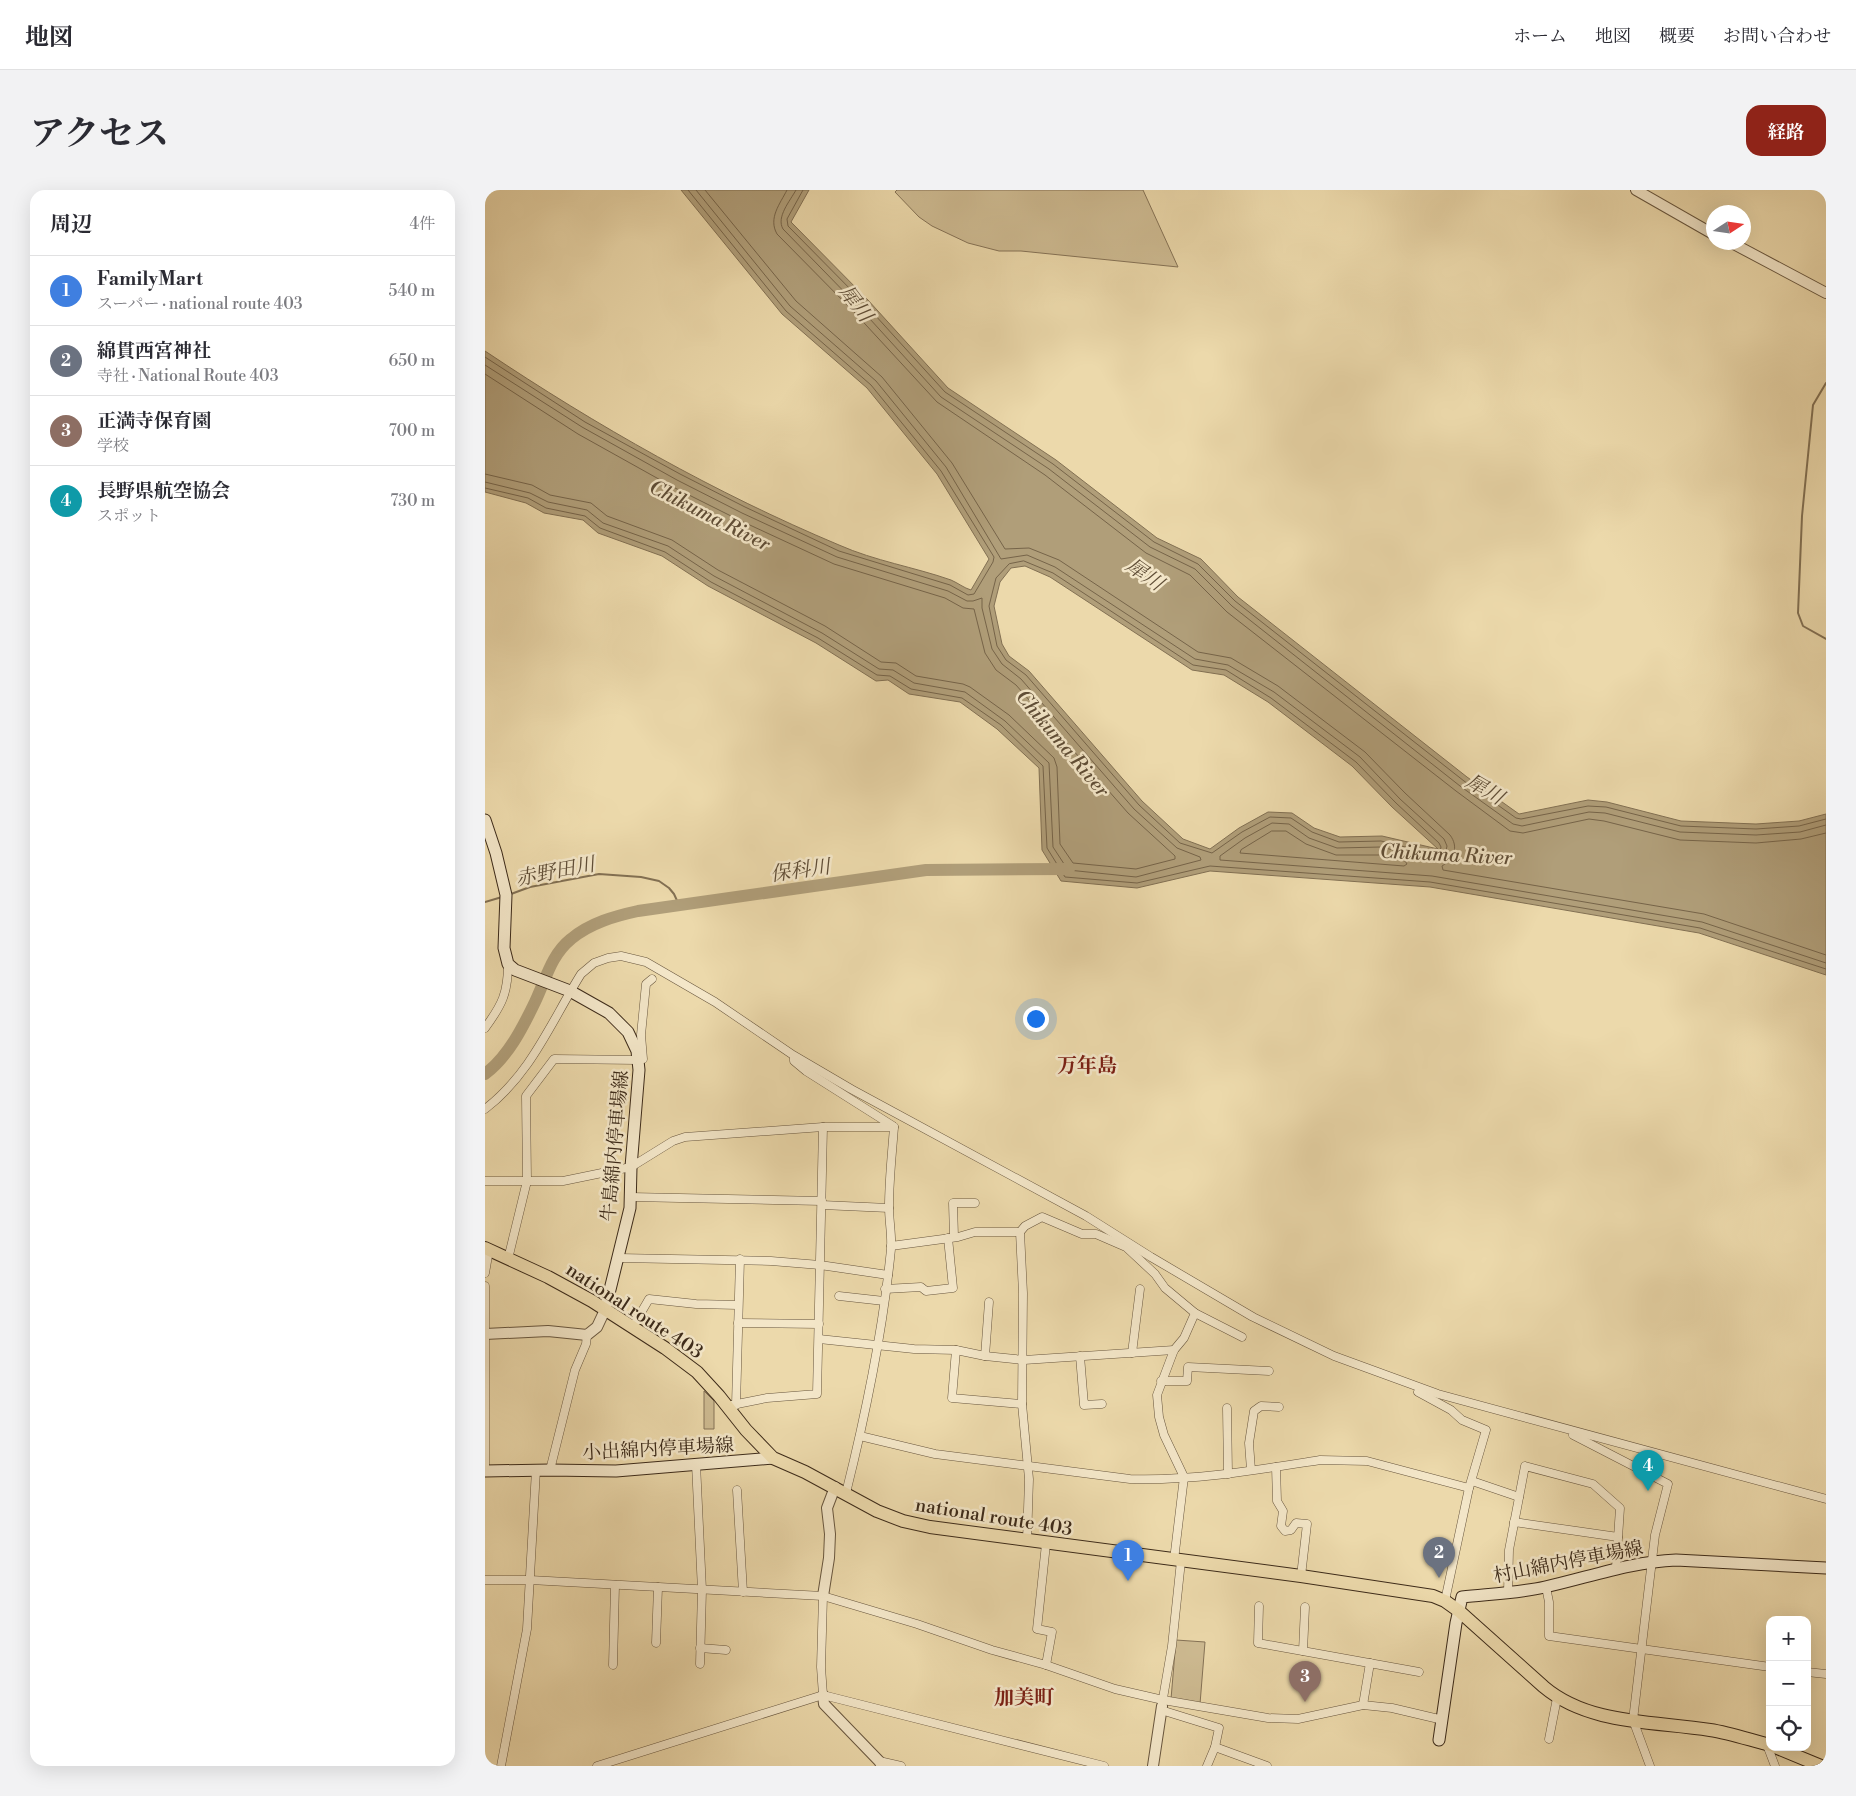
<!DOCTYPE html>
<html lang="ja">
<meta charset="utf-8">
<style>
body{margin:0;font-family:"Libre Bodoni","Noto Serif JP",serif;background:#f2f2f3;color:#2b2b33}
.controls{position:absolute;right:15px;bottom:15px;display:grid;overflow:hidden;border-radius:10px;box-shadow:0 5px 20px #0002}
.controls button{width:45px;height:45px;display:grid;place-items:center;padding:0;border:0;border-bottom:1px solid #e1e1e2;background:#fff;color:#2b2b33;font:25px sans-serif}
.compass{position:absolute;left:1221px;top:15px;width:45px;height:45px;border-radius:50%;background:#fff;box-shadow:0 5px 20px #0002;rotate:78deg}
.you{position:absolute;left:550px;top:828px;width:18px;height:18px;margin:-12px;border:4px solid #fff;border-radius:50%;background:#1a73e8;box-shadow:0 0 0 8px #1a73e833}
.badge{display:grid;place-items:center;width:32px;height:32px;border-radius:50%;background:#8f2418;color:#fff;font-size:16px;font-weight:700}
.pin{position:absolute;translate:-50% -41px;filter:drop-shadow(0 1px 2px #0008)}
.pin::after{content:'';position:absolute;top:26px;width:18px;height:15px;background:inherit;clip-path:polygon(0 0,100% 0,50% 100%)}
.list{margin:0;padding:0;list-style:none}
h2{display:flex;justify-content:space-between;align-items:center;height:65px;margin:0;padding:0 20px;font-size:21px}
h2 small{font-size:16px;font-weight:400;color:#7c7c81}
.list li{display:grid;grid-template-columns:32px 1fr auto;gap:15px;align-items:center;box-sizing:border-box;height:70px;padding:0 20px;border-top:1px solid #e1e1e2}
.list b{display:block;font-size:19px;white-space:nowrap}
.list p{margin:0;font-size:16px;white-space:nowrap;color:#7c7c81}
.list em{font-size:16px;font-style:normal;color:#7c7c81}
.icon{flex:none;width:28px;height:28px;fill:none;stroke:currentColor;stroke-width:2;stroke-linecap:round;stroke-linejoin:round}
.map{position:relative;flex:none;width:1341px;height:1576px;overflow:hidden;border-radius:15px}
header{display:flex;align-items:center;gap:30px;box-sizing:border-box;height:70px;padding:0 25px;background:#fff;border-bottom:1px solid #e1e1e2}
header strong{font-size:24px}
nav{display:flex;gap:28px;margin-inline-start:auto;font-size:18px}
.intro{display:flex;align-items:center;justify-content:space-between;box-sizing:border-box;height:120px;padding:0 30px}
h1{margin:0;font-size:35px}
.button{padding:12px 22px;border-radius:15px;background:#8f2418;color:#fff;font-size:18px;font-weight:700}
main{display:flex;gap:30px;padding:0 30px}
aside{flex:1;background:#fff;border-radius:15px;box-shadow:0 5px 20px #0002}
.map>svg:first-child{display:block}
</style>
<header>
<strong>地図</strong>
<nav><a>ホーム</a><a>地図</a><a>概要</a><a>お問い合わせ</a></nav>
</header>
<div class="intro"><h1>アクセス</h1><a class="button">経路</a></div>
<main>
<aside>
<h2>周辺<small>4件</small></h2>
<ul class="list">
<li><span class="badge" style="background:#3f7fe0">1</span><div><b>FamilyMart</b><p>スーパー · national route 403</p></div><em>540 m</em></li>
<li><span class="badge" style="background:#6b7280">2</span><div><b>綿貫西宮神社</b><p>寺社 · National Route 403</p></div><em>650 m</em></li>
<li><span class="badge" style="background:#8d6e63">3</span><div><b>正満寺保育園</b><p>学校</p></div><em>700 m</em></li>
<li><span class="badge" style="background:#0f9aa8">4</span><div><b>長野県航空協会</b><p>スポット</p></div><em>730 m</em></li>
</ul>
</aside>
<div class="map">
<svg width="1341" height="1576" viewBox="0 0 1341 1576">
<rect width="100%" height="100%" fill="#ecd9ab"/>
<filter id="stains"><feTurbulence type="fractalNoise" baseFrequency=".004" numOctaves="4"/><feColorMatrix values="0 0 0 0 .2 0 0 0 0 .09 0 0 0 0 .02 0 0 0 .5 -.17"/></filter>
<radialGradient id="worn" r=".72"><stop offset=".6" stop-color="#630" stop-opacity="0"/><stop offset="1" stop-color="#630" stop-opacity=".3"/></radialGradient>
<g fill="#cebb92" stroke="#857256">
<path d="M 412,0 L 658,0 L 693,77 L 536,61 L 514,61 L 483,53 L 447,36 L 434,27 L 410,2 Z"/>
<path d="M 219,1201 L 229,1211 L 229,1239 L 219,1239 Z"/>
<path d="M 691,1450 L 720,1452 L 715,1514 L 686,1509 Z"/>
</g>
<path fill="#b09e79" stroke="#827053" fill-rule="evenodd" d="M 196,0 L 324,0 L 306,32 L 382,109 L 463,198 L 571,270 L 672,348 L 716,369 L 753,407 L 982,587 L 1034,624 L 1103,610 L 1122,612 L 1196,631 L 1271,634 L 1314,631 L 1341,624 L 1341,785 L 1214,743 L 945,697 L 725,681 L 652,698 L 576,691 L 557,660 L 554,578 L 512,539 L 475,512 L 424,504 L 403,490 L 391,491 L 331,453 L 223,396 L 177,366 L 113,343 L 98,330 L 59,323 L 41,313 L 0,302 L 0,161 C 112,236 230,303 354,355 C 390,371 429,377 466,390 C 473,393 479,398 486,400 L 504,369 L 452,284 L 382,198 L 297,124 ZM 540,376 L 565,387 L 707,480 L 739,485 L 783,512 L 867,576 L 907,617 L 953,659 L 897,646 L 855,647 L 829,638 L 807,623 L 783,622 L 754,638 L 725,659 L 698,649 L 657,611 L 544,481 L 524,466 L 517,454 L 509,416 L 515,392 L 526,378 Z"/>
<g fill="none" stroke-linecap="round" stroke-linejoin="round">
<g stroke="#766449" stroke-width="1">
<path d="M 211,0 L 305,116 L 391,191 L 461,277 L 516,369 L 542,365 L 570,377 L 710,469 L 743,475 L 789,502 L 875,567 L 915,609 L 959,649 L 962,656 L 960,665 L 955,669 L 949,670 L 896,657 L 852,658 L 824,648 L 804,634 L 787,633 L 760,648 L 735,666 L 735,670 L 947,686 L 1217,732 L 1341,773"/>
<path d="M 220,0 L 311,111 L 397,187 L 467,273 L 520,359 L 544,358 L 574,370 L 713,462 L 746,468 L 793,496 L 880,562 L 920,603 L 965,645 C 974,657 969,669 957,676 L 958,680 L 1219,724 L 1341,765"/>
<path d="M 302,0 C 295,14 283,28 292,44 L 369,122 L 452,212 L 560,285 L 661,363 L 705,385 L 742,422 L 971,601 L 1025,641 L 1038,643 L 1104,629 L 1119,631 L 1195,650 L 1271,653 L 1316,649 L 1341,643"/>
<path d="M 311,0 C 305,11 291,27 298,39 L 374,117 L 456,207 L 564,279 L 665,357 L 710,379 L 747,416 L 975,596 L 1028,634 L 1037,636 L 1104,622 L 1120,623 L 1195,642 L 1271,645 L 1315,642 L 1341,635"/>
<path d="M 318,0 L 302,29 L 303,36 L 379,113 L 460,202 L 568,274 L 669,352 L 713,374 L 750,411 L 979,591 L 1031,628 L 1036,629 L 1103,616 L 1121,617 L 1196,636 L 1271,639 L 1314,636 L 1341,629"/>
<path d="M 0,167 L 100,232 L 195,284 L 260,317 L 354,361 L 465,395 L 483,405 L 489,404 L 508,372 L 509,367 L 456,281 L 386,195 L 301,121 L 203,0"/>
<path d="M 0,175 L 97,237 L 192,290 L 257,323 L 352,367 L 463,401 L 482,411 L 488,411 L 497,408 L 497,418 L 507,459 L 517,474 L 536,489 L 649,619 L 692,658 L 715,667 L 716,670 L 651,687 L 583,680 L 568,657 L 564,573 L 520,531 L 480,502 L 429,493 L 408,480 L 394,479 L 337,443 L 229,386 L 183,356 L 118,333 L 102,320 L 63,312 L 45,303 L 0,292"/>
<path d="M 0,184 L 93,244 L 188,297 L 254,330 L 349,374 L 460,408 L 478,418 L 489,419 L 500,463 L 511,480 L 531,495 L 643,623 L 690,666 L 690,669 L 651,679 L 588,673 L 575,654 L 572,577 L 569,568 L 524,525 L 485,497 L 478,494 L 431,486 L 411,473 L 396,472 L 340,436 L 233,380 L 187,350 L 122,326 L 106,313 L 65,305 L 47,295 L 0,284"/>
<path d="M 0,298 L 43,308 L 61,318 L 100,326 L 115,338 L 180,362 L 226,392 L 333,448 L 392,485 L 405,486 L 426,499 L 477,508 L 516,535 L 558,576 L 562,658 L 580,687 L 652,693 L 725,676 L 945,692 L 1215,738 L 1341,779"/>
<path d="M 539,371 L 568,383 L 708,475 L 741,480 L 786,508 L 871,572 L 911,613 L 954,653 L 956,657 L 955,661 L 949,664 L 896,651 L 854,652 L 827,642 L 806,628 L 785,627 L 757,642 L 727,663 L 695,653 L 654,615 L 541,485 L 521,470 L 512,456 L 504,416 L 511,388 L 524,374 Z"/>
<path d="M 787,641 L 801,641 L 821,654 L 851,665 L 895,665 L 920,671 L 922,674 L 919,676 L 755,663 L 756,660 Z"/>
</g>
<g stroke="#827053" stroke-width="2">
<path d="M 1341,193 L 1328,215 L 1317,326 L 1313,423 L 1318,436 L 1341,449"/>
<path d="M 26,704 L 45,697 L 114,684 L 156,687 L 174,691 L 184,698 L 189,704 L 194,715"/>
<path d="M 0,712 L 17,707"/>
</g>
<path stroke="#b09e79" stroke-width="12" d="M 0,884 C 23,867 38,837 50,812 C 61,789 66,765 86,749 C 105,733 130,726 153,721 L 441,680 L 584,679"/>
<g stroke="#68563e" stroke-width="9">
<g id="minor">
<path d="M 0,838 C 17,815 23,803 23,774"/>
<path d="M 309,868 L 309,871 L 321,881 L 408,936"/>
<path d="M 158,869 L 156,845 L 161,794 L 167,789"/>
<path d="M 0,919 C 46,884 66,832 96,784 L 109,773 L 123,768 L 136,766 L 161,772 L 230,812 L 308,865 L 366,899 L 601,1026 L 666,1067 L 768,1127 L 849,1166 L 953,1204 L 1341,1309"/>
<path d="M 0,991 L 78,991 L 146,977 L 188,951 L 200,947 L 338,937 L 409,937"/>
<path d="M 146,1007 L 337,1011"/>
<path d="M 337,1015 L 404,1018"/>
<path d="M 469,1047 L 468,1013 L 490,1013"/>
<path d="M 406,1056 L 473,1047 L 490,1042 L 535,1042"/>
<path d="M 134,1068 L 286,1071 L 335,1075 L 403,1085"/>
<path d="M 23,1069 L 42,991 L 41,906 L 69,869 L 153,870"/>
<path d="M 0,1083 L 4,1060"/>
<path d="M 0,1096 L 0,1281"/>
<path d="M 400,1099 L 436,1097 L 441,1101 L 468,1098 L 463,1048"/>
<path d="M 354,1106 L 399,1111"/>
<path d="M 710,1123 L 757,1147"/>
<path d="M 253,1133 L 334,1134"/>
<path d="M 147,1138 L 164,1109 L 211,1114 L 253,1115"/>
<path d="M 334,1149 L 429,1159 L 471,1160 L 500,1166 L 539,1170 L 689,1160"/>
<path d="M 471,1160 L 467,1208 L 537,1214"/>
<path d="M 647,1163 L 655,1099"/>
<path d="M 500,1166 L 504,1112"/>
<path d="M 595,1166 L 599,1215 L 617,1214"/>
<path d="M 676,1191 L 702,1191 L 703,1177 L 784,1181"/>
<path d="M 934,1200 L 933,1202 L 966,1220 L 977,1230 L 1001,1240 L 984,1298 L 961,1406"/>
<path d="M 251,1215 L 255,1069"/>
<path d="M 242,1216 L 282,1208 L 332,1204 L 338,937"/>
<path d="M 742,1218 L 743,1284"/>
<path d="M 1088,1245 L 1183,1294 L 1170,1345 L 1148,1530 L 1165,1576"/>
<path d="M 375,1246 L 450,1264 L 645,1289 C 709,1291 772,1280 835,1270 L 882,1271 L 984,1298"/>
<path d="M 211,1274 L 217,1400 L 215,1474"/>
<path d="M 791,1277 L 792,1311 L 798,1321 L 796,1336 L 800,1341 L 806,1340 L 811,1333 L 822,1334 L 816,1386"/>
<path d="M 65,1280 L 90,1180 L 101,1154 L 102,1145"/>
<path d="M 766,1280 L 764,1253 L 769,1221 L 776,1216 L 794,1217"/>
<path d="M 987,1291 L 1034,1307"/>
<path d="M 252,1300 L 258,1402"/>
<path d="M 361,1303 C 381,1223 398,1141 406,1059 C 407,1045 404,1031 404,1017 C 404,990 407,964 409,937"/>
<path d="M 1029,1332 L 1133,1347"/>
<path d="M 542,1351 L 544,1289 L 537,1214 L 538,1103 L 535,1042 L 540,1036 L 557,1027 L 597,1044 L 611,1044 L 641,1057 L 670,1084 L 680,1098 L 710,1123 L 699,1148 L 689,1160 L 672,1205 L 674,1227 L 679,1245 L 699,1287 L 689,1370"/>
<path d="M 0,1390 L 45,1390 L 338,1406 L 432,1434 L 507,1460 L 561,1475 L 630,1499 L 678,1510 L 783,1528 L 813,1529 L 878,1515 L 907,1518 L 958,1530"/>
<path d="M 1061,1397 L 1064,1412 L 1064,1446 L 1285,1477"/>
<path d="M 1023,1403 L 1024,1360 L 1040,1276 L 1108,1294 L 1135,1318 L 1131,1378"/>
<path d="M 774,1416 L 773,1453 L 934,1482"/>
<path d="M 171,1453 L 173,1397"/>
<path d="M 215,1458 L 241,1460"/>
<path d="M 818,1461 L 820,1417"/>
<path d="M 128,1475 L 130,1395"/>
<path d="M 561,1475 L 567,1442 L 552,1439 L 561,1354"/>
<path d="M 1322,1482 L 1341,1484"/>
<path d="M 338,1505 L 336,1477 L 338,1406"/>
<path d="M 677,1514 L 687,1456 L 696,1371"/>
<path d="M 878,1515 L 885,1473"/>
<path d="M 676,1520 L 734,1538 L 730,1557"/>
<path d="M 1064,1549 L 1072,1508"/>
<path d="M 1282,1555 L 1290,1576"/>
<path d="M 394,1571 L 416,1576"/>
<path d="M 16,1576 L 42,1439 L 51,1280"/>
<path d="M 112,1576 L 338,1505 L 619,1576"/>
<path d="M 722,1576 L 730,1557 L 782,1576"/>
</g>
</g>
<g stroke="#68563e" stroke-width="12">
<g id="tertiary">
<path d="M 1151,0 L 1228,44"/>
<path d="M 1245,52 L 1341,103"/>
<path d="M 0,1144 L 63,1141 L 102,1145 L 112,1137 L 120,1120"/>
<path d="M 338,1406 L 344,1368 L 345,1344 L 342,1318 L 350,1297"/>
<path d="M 338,1505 L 339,1514 L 394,1571 L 397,1576"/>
<path d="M 668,1576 L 677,1516"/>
</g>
</g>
<g stroke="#3c2a19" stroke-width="13">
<g id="secondary">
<path d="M 0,630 L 11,663 L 21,705 L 19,758 L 23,774 L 30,780 L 85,801 L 124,823 L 143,842 L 152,861 L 154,880 L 146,977 L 145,1018 L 120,1120"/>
<path d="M 0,1281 L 65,1280 L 131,1281 L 288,1268"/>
<path d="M 954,1550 L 971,1433 L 977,1407 C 1005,1404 1033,1403 1060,1397 C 1105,1387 1145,1372 1191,1370 L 1341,1378"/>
</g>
</g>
<g stroke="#3c2a19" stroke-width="14">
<g id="trunk">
<path d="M 0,1058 L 63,1087 L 107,1111 L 180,1158 L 212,1182 L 234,1206 L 261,1240 L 288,1268 L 320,1282 L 392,1321 L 418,1331 L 445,1337 L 816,1386 L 948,1406 L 960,1411 L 974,1421 L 1059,1497 C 1104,1535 1170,1531 1225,1540 C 1245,1543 1265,1550 1285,1555"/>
<path d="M 1290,1557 L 1336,1576"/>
</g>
</g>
<use href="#minor" stroke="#f3e6c8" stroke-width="8"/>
<use href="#tertiary" stroke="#f3e6c8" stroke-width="10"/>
<use href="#secondary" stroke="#f3e6c8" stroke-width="11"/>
<use href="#trunk" stroke="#ecd9ab" stroke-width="12"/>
</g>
<g text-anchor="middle" stroke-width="5" stroke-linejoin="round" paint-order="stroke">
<g font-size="19" fill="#3c2a19" stroke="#f3e6c8">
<text transform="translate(129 956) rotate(-85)" y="7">牛島綿内停車場線</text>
<text transform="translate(150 1120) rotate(33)" y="7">national route 403</text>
<text transform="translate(173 1258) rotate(-3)" y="7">小出綿内停車場線</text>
<text transform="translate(509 1326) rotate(9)" y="7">national route 403</text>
<text transform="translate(1083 1371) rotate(-11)" y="7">村山綿内停車場線</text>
</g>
<g font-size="20" font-style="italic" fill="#5f4d36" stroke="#f3e6c8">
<text transform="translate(371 113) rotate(53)" y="7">犀川</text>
<text transform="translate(225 325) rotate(27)" y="7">Chikuma River</text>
<text transform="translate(660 384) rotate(35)" y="7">犀川</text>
<text transform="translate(578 553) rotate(50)" y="7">Chikuma River</text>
<text transform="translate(1000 599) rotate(30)" y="7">犀川</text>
<text transform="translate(961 664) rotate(3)" y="7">Chikuma River</text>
<text transform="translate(315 680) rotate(-8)" y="7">保科川</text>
<text transform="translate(70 681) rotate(-11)" y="7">赤野田川</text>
</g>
<g font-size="20" font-weight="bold" fill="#7a1f14" stroke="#f3e6c8">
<text x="602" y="882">万年島</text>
<text x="539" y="1514">加美町</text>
</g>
</g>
<rect width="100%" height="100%" filter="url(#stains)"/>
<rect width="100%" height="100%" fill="url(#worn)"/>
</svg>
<div class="controls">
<button>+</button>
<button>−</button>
<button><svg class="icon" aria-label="locate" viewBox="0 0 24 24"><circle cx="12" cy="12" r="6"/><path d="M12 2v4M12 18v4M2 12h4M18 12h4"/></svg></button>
</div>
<svg class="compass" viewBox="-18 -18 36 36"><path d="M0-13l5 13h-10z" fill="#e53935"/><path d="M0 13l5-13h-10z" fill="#7c7c81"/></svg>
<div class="you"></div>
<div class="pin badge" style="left:643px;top:1391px;background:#3f7fe0">1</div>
<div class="pin badge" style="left:954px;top:1388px;background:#6b7280">2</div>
<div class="pin badge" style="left:820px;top:1512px;background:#8d6e63">3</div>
<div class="pin badge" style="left:1163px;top:1301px;background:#0f9aa8">4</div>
</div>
</main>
